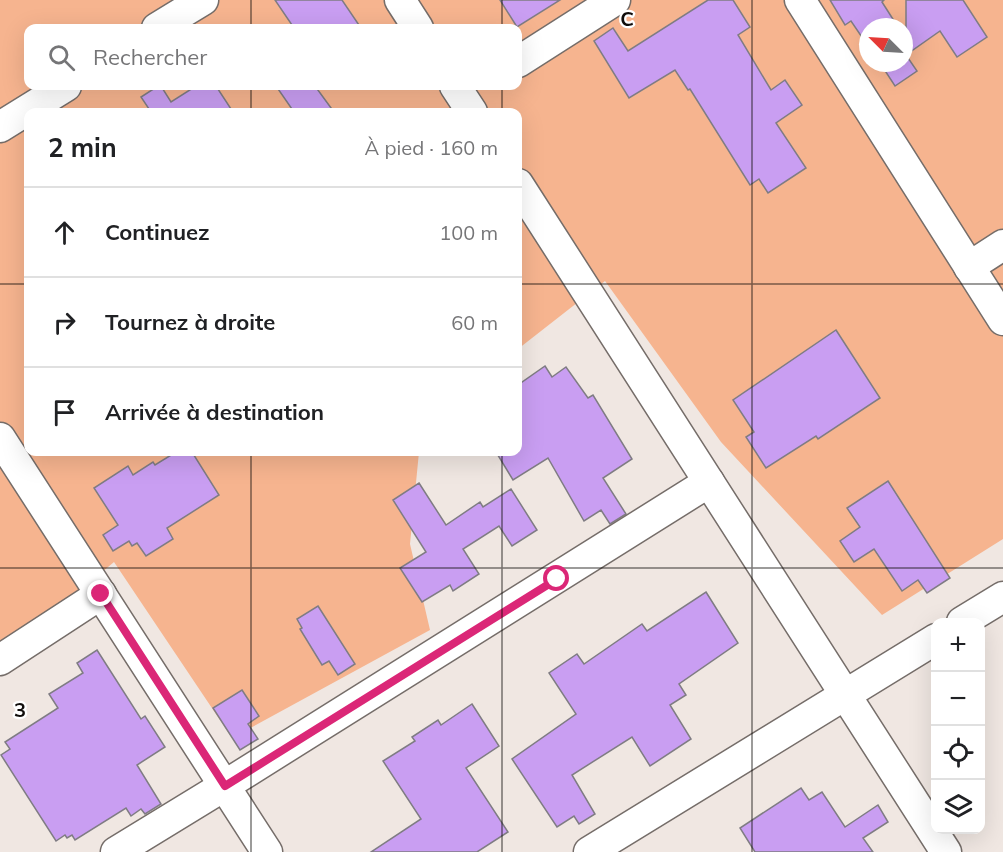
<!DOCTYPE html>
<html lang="fr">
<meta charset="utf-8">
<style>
body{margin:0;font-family:Mulish,sans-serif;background:#f2f2f2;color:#202124}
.controls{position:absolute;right:18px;bottom:18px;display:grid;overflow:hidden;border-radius:12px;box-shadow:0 6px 24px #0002}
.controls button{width:54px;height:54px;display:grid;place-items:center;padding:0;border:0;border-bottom:2px solid #e0e0e0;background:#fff;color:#202124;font:30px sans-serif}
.compass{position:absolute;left:859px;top:18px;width:54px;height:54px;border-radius:50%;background:#fff;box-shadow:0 6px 24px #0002;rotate:294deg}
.stop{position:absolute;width:18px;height:18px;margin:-14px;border:4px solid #db2777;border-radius:50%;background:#fff}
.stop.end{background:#db2777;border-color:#fff;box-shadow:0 2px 6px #0008}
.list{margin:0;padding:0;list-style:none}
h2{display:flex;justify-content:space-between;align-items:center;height:78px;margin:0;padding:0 24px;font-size:26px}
h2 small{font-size:20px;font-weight:400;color:#757577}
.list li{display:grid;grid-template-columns:39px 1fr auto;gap:18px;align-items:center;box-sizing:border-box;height:90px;padding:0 24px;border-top:2px solid #e0e0e0}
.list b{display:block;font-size:22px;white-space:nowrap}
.list em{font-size:20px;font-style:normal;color:#757577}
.icon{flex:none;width:33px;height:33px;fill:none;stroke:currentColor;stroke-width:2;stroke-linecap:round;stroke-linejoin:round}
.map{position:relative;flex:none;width:1003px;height:852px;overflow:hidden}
.search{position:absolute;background:#fff;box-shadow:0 6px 24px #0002;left:24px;top:24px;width:498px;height:66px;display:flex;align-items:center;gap:15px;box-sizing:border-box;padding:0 21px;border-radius:12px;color:#757577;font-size:22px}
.panel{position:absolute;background:#fff;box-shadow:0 6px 24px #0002;left:24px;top:108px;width:498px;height:348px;border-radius:12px}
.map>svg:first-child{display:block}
</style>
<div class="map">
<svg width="1003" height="852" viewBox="0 0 1003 852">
<rect width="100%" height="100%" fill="#f0e7e2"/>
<path fill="#f6b48f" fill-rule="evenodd" d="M 0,0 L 1003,0 L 1003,539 L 882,615 L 721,442 L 605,281 L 518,349 L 518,112 L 28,112 L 28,452 L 419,452 L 410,544 L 430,630 L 232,738 L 114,562 L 0,658 ZM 868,27 L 904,27 L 904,63 L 868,63 ZM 28,28 L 518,28 L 518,86 L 28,86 Z"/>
<g fill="#c99ef2" stroke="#7f7c83" stroke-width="1.5">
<path d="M 275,0 L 342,0 L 361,28 L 294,28 Z"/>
<path d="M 500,0 L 560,0 L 517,27 Z"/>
<path d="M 708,0 L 733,0 L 750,27 L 738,35 L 771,90 L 785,80 L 802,105 L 776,123 L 806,168 L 768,193 L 759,179 L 750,185 L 690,89 L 688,90 L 675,70 L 629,98 L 594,41 L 613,28 L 628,51 Z"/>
<path d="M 830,0 L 884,0 L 882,2 L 898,27 L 868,27 L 868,46 L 851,21 L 845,25 Z"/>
<path d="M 906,0 L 963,0 L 987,37 L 957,57 L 940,31 L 906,55 L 917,71 L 895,86 L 880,63 L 904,63 L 904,36 L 906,40 Z"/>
<path d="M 158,86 L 161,86 L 171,102 L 196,86 L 216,86 L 233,112 L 151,112 L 141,97 Z"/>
<path d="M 276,86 L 315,86 L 334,112 L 294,112 Z"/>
<path d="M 836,330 L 880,398 L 818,439 L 816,436 L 766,468 L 746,437 L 754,432 L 733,400 Z"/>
<path d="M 545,366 L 552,377 L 566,367 L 588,398 L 593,395 L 632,459 L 603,478 L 626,514 L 610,524 L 601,510 L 584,521 L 548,458 L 513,480 L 496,452 L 518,452 L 518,385 Z"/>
<path d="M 176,452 L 192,452 L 219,495 L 167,528 L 173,539 L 146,556 L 137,543 L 132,546 L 129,541 L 113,551 L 103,535 L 118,525 L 94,488 L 128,466 L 133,475 L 153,462 L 155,465 Z"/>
<path d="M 888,481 L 950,578 L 927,593 L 918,580 L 902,591 L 874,549 L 854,562 L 840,541 L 860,527 L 847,508 Z"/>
<path d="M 419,483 L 446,525 L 480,502 L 483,507 L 511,489 L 537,530 L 512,546 L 499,526 L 463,549 L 479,574 L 453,591 L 450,585 L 422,602 L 400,568 L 426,552 L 393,500 Z"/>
<path d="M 706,592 L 738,643 L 679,684 L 686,695 L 670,705 L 691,739 L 650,766 L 632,737 L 572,775 L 595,814 L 579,824 L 574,816 L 557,827 L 512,759 L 576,714 L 549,673 L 577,654 L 584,664 L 642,624 L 647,631 Z"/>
<path d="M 318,606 L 355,664 L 338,675 L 329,661 L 322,665 L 300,629 L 302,628 L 297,619 Z"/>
<path d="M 97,650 L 141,719 L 145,716 L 165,747 L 137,765 L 161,804 L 145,814 L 141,809 L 131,816 L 126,808 L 75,840 L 72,835 L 67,838 L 65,835 L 56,841 L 1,755 L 10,749 L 5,742 L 58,708 L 49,694 L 83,673 L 77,663 Z"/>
<path d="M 242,690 L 259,716 L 248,724 L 258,739 L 240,750 L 213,708 Z"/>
<path d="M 472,704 L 499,746 L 466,768 L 508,832 L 477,852 L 371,852 L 421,819 L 383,761 L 415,741 L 412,737 L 438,720 L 441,725 Z"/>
<path d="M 801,788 L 809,800 L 822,792 L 845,827 L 878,805 L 888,822 L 863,838 L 873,852 L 755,852 L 740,828 Z"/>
</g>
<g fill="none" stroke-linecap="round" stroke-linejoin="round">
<g stroke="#756d69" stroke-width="33">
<g id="minor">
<path d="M 400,0 L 418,28"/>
<path d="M 800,0 L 1003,320"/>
<path d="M 157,28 L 203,0"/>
<path d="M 518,62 L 615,0"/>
<path d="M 455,86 L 472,112"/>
<path d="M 0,127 L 66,86"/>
<path d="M 518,184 L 946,852"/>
<path d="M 969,267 L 1003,245"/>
<path d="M 0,438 L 267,852"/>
<path d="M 962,622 L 1003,597"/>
<path d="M 0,660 L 101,594"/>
<path d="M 116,852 L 224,786 L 709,482"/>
<path d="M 589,852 L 936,639"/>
</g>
</g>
<use href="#minor" stroke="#fff" stroke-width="30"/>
</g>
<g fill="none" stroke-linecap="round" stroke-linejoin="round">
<path stroke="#db2777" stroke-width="8" d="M 101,594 L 225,786 L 557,579"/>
</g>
<path fill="none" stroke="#100d0b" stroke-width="1.5" stroke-opacity="0.55" d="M 251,0 L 251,28M 502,0 L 502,28M 752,0 L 752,852M 251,86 L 251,112M 502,86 L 502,112M 0,284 L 28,284M 518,284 L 1003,284M 251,452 L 251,852M 502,452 L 502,852M 0,568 L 1003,568"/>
<g font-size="20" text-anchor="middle" font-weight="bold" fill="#100d0b" stroke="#fff" stroke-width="4.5" stroke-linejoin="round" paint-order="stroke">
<text x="627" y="26">C</text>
<text x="20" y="717">3</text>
</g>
</svg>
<div class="controls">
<button>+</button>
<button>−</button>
<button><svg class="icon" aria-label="locate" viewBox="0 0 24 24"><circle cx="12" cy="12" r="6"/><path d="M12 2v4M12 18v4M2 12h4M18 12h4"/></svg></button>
<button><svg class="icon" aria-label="layers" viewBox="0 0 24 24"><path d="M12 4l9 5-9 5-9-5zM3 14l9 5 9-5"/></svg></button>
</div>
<svg class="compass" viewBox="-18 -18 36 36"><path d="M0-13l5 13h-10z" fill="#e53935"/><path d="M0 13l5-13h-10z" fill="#757577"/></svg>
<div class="stop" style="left:557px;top:579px"></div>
<div class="stop end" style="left:101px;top:594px"></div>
<div class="search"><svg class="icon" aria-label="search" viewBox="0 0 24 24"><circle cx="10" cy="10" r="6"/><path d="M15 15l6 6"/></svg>Rechercher</div>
<section class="panel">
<h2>2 min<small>À pied · 160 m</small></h2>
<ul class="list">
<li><svg class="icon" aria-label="ahead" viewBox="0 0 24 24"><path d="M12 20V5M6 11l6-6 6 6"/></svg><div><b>Continuez</b></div><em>100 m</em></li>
<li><svg class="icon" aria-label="right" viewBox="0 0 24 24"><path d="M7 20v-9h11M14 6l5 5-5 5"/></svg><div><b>Tournez à droite</b></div><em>60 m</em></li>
<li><svg class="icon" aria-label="arrive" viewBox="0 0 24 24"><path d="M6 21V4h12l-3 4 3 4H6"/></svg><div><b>Arrivée à destination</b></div></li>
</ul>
</section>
</div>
